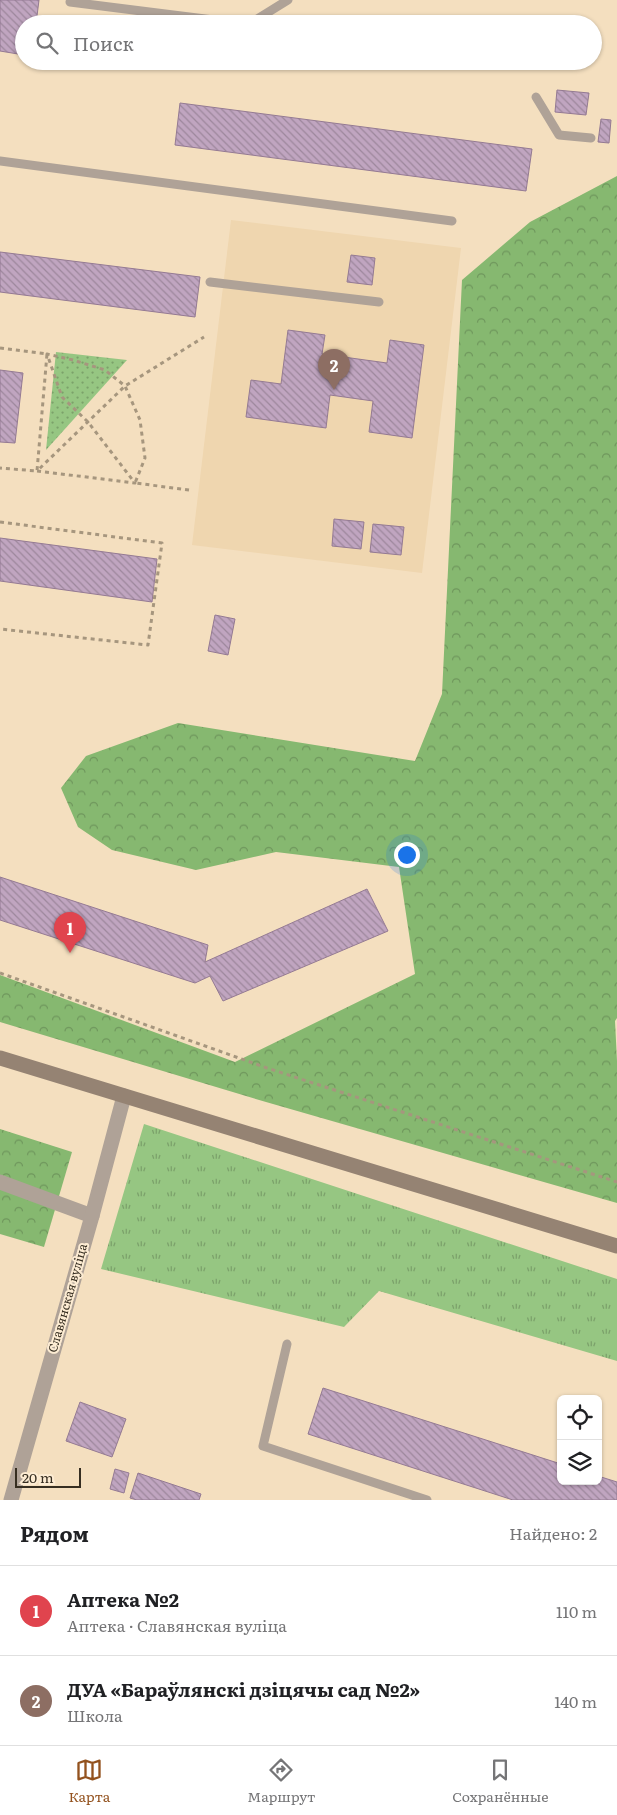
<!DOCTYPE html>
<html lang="ru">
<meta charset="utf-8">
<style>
body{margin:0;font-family:Literata,serif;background:#f6f6f6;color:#202124}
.controls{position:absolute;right:15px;bottom:15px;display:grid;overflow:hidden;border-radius:8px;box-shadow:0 1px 4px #0004}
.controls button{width:45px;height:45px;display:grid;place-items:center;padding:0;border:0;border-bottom:1px solid #e0e0e0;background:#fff;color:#202124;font:25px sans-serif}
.scale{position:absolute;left:15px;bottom:12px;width:66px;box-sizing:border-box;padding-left:5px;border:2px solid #362e21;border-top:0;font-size:14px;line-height:18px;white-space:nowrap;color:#362e21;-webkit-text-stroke:4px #fdecd3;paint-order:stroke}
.you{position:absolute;left:406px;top:854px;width:18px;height:18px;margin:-12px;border:4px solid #fff;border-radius:50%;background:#1a73e8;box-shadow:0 0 0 8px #1a73e833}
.badge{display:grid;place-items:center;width:32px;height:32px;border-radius:50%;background:#93521e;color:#fff;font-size:16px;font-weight:700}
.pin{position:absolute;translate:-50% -41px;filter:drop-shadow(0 1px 2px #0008)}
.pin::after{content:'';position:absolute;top:26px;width:18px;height:15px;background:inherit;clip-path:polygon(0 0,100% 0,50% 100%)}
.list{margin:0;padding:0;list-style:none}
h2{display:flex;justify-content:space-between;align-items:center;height:65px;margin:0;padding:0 20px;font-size:21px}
h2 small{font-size:16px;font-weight:400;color:#757577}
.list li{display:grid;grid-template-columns:32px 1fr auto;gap:15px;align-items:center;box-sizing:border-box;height:90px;padding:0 20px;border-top:1px solid #e0e0e0}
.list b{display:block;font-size:19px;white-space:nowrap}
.list p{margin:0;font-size:16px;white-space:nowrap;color:#757577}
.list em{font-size:16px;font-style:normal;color:#757577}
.icon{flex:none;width:28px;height:28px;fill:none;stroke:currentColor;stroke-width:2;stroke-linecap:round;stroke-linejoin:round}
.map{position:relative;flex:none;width:617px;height:1500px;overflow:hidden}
.search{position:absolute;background:#fff;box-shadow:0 1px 4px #0004;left:15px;right:15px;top:15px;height:55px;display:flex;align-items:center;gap:12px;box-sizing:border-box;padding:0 18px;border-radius:28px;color:#757577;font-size:19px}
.sheet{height:245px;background:#fff}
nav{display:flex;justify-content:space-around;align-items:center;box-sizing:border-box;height:70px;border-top:1px solid #e0e0e0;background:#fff;font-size:14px;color:#757577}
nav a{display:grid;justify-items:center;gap:2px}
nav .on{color:#93521e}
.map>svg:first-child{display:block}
</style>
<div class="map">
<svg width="617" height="1500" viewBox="0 0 617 1500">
<defs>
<pattern id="grass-tufts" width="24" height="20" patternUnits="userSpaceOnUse" patternTransform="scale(1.25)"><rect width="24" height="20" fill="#96c682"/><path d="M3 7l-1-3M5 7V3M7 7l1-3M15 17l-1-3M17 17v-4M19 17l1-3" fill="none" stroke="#7ba16a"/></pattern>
<pattern id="forest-crowns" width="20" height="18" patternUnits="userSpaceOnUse" patternTransform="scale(1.25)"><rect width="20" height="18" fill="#86b870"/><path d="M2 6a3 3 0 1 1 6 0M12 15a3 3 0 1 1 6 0" fill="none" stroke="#6e965c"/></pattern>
<pattern id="park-dots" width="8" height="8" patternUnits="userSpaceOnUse" patternTransform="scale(1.25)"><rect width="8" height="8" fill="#96c682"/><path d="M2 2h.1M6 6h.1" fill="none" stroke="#7ba16a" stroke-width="1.8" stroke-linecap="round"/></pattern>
<pattern id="building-back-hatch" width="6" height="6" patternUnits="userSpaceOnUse" patternTransform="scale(1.25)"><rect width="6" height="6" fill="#c0a5c0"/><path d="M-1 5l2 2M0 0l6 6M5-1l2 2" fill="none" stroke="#9d879c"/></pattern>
</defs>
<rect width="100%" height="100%" fill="#f4dfbf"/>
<path fill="#efd6af" d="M 231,220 L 461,248 L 422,573 L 192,545 Z"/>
<path fill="url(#grass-tufts)" d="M 144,1124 L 617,1279 L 617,1361 L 379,1291 L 344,1327 L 101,1269 Z"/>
<g fill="url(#forest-crowns)">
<path d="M 617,176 L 617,1018 L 615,1021 L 617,1061 L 617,1203 L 266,1102 L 0,1022 L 0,975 L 235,1062 L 415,974 L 399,867 L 276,852 L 196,870 L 112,850 L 78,827 L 61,788 L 86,756 L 178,723 L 415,761 L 442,694 L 462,280 L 530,222 Z"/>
<path d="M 0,1129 L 72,1152 L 44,1247 L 0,1234 Z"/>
</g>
<path fill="url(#park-dots)" d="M 56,352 L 127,360 L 46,450 Z"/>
<g fill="url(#building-back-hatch)" stroke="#947a93">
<path d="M 0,0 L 39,0 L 36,24 L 24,24 L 24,55 L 0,51 Z"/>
<path d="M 557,90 L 589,93 L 586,115 L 555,112 Z"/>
<path d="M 180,103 L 532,149 L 526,191 L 175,145 Z"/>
<path d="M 601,119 L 611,120 L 609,143 L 598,142 Z"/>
<path d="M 0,252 L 200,277 L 195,317 L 0,292 Z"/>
<path d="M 351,255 L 375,258 L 372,285 L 347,282 Z"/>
<path d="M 288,330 L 325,335 L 322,354 L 387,363 L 390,340 L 424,345 L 412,438 L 369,432 L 373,401 L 330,395 L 326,428 L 246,417 L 251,380 L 281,384 Z"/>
<path d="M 0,370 L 23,373 L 15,443 L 0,442 Z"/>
<path d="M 334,519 L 364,522 L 361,549 L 332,546 Z"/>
<path d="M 373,524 L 404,527 L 401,555 L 370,552 Z"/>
<path d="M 0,538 L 157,559 L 152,602 L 0,581 Z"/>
<path d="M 215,615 L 235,619 L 228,655 L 208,651 Z"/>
<path d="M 0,877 L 208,945 L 205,962 L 367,889 L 388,931 L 223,1001 L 210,976 L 195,983 L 0,920 Z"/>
<path d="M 323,1388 L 561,1464 L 561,1481 L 598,1481 L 598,1476 L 617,1482 L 617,1500 L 513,1500 L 308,1434 Z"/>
<path d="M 80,1402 L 126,1419 L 112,1457 L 66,1441 Z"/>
<path d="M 115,1469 L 129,1473 L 124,1493 L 110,1489 Z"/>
<path d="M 138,1473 L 201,1494 L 199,1500 L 137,1500 L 130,1498 Z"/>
</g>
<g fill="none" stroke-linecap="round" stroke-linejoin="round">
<g stroke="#a6967e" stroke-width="3" stroke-dasharray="4 4" stroke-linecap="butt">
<path d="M 0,348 L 47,354 L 37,471 L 0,468"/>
<path d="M 189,490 L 135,483 L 145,458 L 140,420 L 125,386 L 105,370 L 73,360 L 47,354 L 62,397 L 88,422 L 135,483 L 37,471 L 125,386 L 204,337"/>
<path d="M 0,522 L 162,543 L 148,645 L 0,629"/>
<path d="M 0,973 L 267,1068 L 617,1182"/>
</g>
<g stroke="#afa297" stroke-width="9">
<path d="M 70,2 L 245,24"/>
<path d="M 249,24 L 288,0"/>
<path d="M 536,97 L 559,135 L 591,138"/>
<path d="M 0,161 L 452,221"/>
<path d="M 210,282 L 379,302"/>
<path d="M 287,1344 L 263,1446 L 427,1500"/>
</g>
<g stroke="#afa297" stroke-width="15">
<path d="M 0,1182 L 92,1216"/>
<path d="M 11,1500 L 92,1216 L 124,1096"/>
</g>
<path stroke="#958373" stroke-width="15" d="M 0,1058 L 617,1246"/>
</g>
<g text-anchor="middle" stroke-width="4" stroke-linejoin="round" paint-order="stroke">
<g font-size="12" fill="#362e21" stroke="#fdecd3">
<text transform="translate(68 1298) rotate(-74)" y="4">Славянская вуліца</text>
</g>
</g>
</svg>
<div class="controls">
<button><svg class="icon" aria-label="locate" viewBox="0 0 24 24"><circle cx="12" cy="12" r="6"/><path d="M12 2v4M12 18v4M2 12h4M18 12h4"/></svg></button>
<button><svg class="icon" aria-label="layers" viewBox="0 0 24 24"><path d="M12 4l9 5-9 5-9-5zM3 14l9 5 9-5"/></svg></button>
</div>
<div class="scale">20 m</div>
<div class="you"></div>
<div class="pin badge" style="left:70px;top:953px;background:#e0444e">1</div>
<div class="pin badge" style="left:334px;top:390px;background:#8d6e63">2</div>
<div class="search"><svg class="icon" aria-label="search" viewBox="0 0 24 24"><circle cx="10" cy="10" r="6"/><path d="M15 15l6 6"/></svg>Поиск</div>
</div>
<section class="sheet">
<h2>Рядом<small>Найдено: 2</small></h2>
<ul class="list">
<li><span class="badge" style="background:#e0444e">1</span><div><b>Аптека №2</b><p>Аптека · Славянская вуліца</p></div><em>110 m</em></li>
<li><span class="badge" style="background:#8d6e63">2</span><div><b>ДУА «Бараўлянскі дзіцячы сад №2»</b><p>Школа</p></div><em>140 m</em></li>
</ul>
</section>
<nav>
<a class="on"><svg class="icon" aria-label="map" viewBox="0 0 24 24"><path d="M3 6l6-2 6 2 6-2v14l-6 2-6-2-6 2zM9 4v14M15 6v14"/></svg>Карта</a>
<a><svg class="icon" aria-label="directions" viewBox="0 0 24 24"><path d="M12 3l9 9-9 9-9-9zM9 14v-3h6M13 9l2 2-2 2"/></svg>Маршрут</a>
<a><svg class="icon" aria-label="saved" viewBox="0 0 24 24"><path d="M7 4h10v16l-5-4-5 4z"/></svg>Сохранённые</a>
</nav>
